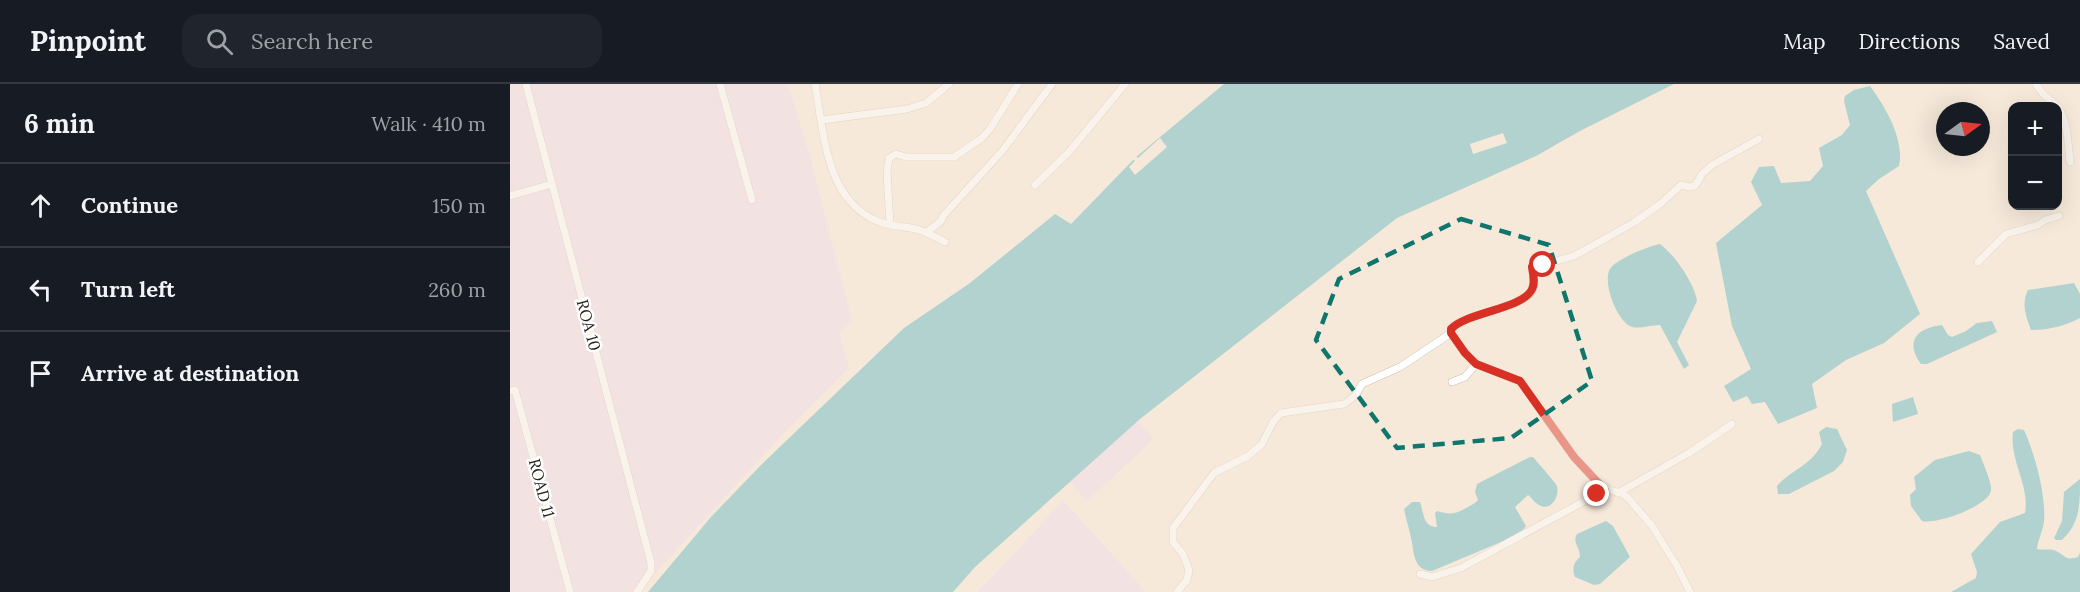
<!DOCTYPE html>
<meta charset="utf-8">
<style>
body{margin:0;font-family:Lora,serif;background:#20242c;color:#f1f3f6}
.controls{position:absolute;right:18px;top:18px;display:grid;overflow:hidden;border-radius:12px;box-shadow:0 6px 24px #0002}
.controls button{width:54px;height:54px;display:grid;place-items:center;padding:0;border:0;border-bottom:2px solid #363941;background:#171b24;color:#f1f3f6;font:30px sans-serif}
.compass{position:absolute;left:1426px;top:18px;width:54px;height:54px;border-radius:50%;background:#171b24;box-shadow:0 6px 24px #0002;rotate:75deg}
.stop{position:absolute;width:18px;height:18px;margin:-14px;border:4px solid #d93025;border-radius:50%;background:#fff}
.stop.end{background:#d93025;border-color:#fff;box-shadow:0 2px 6px #0008}
.list{margin:0;padding:0;list-style:none}
h2{display:flex;justify-content:space-between;align-items:center;height:78px;margin:0;padding:0 24px;font-size:26px}
h2 small{font-size:20px;font-weight:400;color:#9ea1a6}
.list li{display:grid;grid-template-columns:39px 1fr auto;gap:18px;align-items:center;box-sizing:border-box;height:84px;padding:0 24px;border-top:2px solid #363941}
.list b{display:block;font-size:22px;white-space:nowrap}
.list em{font-size:20px;font-style:normal;color:#9ea1a6}
.icon{flex:none;width:33px;height:33px;fill:none;stroke:currentColor;stroke-width:2;stroke-linecap:round;stroke-linejoin:round}
.map{position:relative;flex:none;width:1570px;height:508px;overflow:hidden}
header{display:flex;align-items:center;gap:36px;box-sizing:border-box;height:84px;padding:0 30px;background:#171b24;border-bottom:2px solid #363941}
header strong{font-size:28px}
nav{display:flex;gap:33px;margin-inline-start:auto;font-size:21px}
.search{width:420px;height:54px;background:#20242c;display:flex;align-items:center;gap:15px;box-sizing:border-box;padding:0 21px;border-radius:18px;color:#9ea1a6;font-size:22px}
main{display:flex}
aside{flex:1;background:#171b24}
.map>svg:first-child{display:block}
</style>
<header>
<strong>Pinpoint</strong>
<div class="search"><svg class="icon" aria-label="search" viewBox="0 0 24 24"><circle cx="10" cy="10" r="6"/><path d="M15 15l6 6"/></svg>Search here</div>
<nav><a>Map</a><a>Directions</a><a>Saved</a></nav>
</header>
<main>
<aside>
<h2>6 min<small>Walk · 410 m</small></h2>
<ul class="list">
<li><svg class="icon" aria-label="ahead" viewBox="0 0 24 24"><path d="M12 20V5M6 11l6-6 6 6"/></svg><div><b>Continue</b></div><em>150 m</em></li>
<li><svg class="icon" aria-label="left" viewBox="0 0 24 24"><path d="M17 20v-9H6M10 6l-5 5 5 5"/></svg><div><b>Turn left</b></div><em>260 m</em></li>
<li><svg class="icon" aria-label="arrive" viewBox="0 0 24 24"><path d="M6 21V4h12l-3 4 3 4H6"/></svg><div><b>Arrive at destination</b></div></li>
</ul>
</aside>
<div class="map">
<svg width="1570" height="508" viewBox="0 0 1570 508">
<rect width="100%" height="100%" fill="#f6e9da"/>
<g fill="#eedaea">
<path d="M 0,0 L 278,0 L 300,72 L 342,237 L 329,248 L 339,284 L 271,352 L 128,508 L 0,508 Z"/>
<path d="M 619,327 L 644,355 L 577,417 L 552,389 Z"/>
<path d="M 553,416 L 636,508 L 467,508 L 492,483 Z"/>
</g>
<g fill="#5eb6c1">
<path d="M 714,0 L 1164,0 L 1070,47 L 1026,72 L 887,134 L 630,335 L 465,483 L 443,508 L 138,508 L 201,433 L 251,381 L 394,244 L 460,199 L 545,130 L 561,140 L 626,73 Z"/>
<path d="M 1360,2 C 1375,22 1395,56 1389,82 L 1369,95 L 1356,107 L 1410,230 L 1374,259 L 1336,276 L 1302,300 L 1307,324 L 1268,340 L 1255,318 L 1242,320 L 1237,312 L 1223,318 L 1214,302 L 1241,285 L 1222,242 L 1206,159 L 1252,121 L 1241,98 L 1249,83 L 1264,82 L 1271,99 L 1300,97 L 1313,82 L 1309,64 L 1332,51 L 1340,41 L 1334,17 L 1335,12 L 1344,6 Z"/>
<path d="M 1150,160 C 1164,170 1185,200 1187,217 L 1167,258 L 1179,281 L 1174,285 L 1150,241 C 1141,241 1130,245 1122,243 C 1107,238 1092,198 1100,185 C 1106,175 1139,162 1150,160 Z"/>
<path d="M 1564,199 L 1570,210 L 1570,234 C 1555,242 1538,246 1521,246 C 1516,233 1511,220 1518,206 Z"/>
<path d="M 1482,237 L 1487,248 L 1417,280 L 1411,280 C 1394,256 1408,244 1432,241 L 1438,251 L 1442,253 L 1456,247 L 1467,239 Z"/>
<path d="M 1403,313 L 1408,330 L 1383,338 L 1382,320 Z"/>
<path d="M 1316,343 L 1327,345 L 1337,366 L 1333,378 L 1324,387 L 1279,410 L 1268,410 L 1267,402 C 1283,384 1300,383 1312,360 L 1309,348 Z"/>
<path d="M 1508,345 L 1514,346 C 1525,370 1536,411 1534,437 C 1533,447 1528,455 1527,465 C 1534,467 1540,464 1546,467 C 1557,472 1554,477 1568,473 L 1570,469 L 1570,508 L 1441,508 L 1466,494 L 1467,488 L 1461,470 L 1490,438 L 1515,429 C 1520,401 1499,376 1503,348 Z"/>
<path d="M 1459,367 L 1470,371 C 1473,379 1482,399 1481,406 C 1480,422 1425,441 1412,437 L 1401,422 L 1400,411 L 1406,405 L 1404,393 L 1425,376 Z"/>
<path d="M 1020,373 L 1023,373 C 1028,379 1046,399 1047,402 C 1050,413 1040,428 1029,421 C 1025,419 1022,414 1018,411 L 1005,423 L 1016,442 L 1010,450 L 922,487 C 903,487 904,467 901,454 C 899,444 896,435 894,425 L 902,418 L 910,418 C 914,429 913,443 927,443 L 925,429 L 927,427 C 945,433 950,427 965,419 L 968,416 L 965,408 L 967,400 Z"/>
<path d="M 1570,395 C 1570,421 1570,439 1552,456 L 1546,456 L 1544,454 L 1552,437 L 1554,408 Z"/>
<path d="M 1096,437 L 1103,442 L 1120,473 L 1090,500 L 1084,501 L 1065,493 C 1062,484 1063,479 1070,473 C 1070,463 1062,458 1067,450 Z"/>
</g>
<g fill="#f6e9da">
<path d="M 993,49 L 997,59 L 963,70 L 960,60 Z"/>
<path d="M 650,54 L 657,63 L 625,91 L 619,83 L 625,77 L 621,73 L 624,71 L 628,74 Z"/>
</g>
<g fill="none" stroke-linecap="round" stroke-linejoin="round">
<g stroke="#ccbfb1" stroke-width="8">
<g id="minor">
<path d="M 16,0 L 141,479 L 141,487 L 127,508"/>
<path d="M 210,0 L 242,116"/>
<path d="M 305,0 C 314,48 315,113 365,136 C 377,142 389,142 401,144 C 414,146 424,152 435,158"/>
<path d="M 1526,0 L 1533,10 L 1547,22"/>
<path d="M 1548,23 C 1558,39 1558,59 1560,78"/>
<path d="M 312,36 L 397,25 L 416,19 L 439,0"/>
<path d="M 525,101 L 559,68 L 615,0"/>
<path d="M 0,112 L 42,100"/>
<path d="M 380,141 L 377,88 L 379,74 L 386,70 L 396,73 L 444,73 L 472,54 L 480,45 L 508,0"/>
<path d="M 417,148 L 431,137 L 433,132 L 493,66 L 542,0"/>
<path d="M 1468,178 L 1496,150 L 1528,141 L 1535,136 L 1549,132"/>
<path d="M 942,298 L 955,293 L 966,280"/>
<path d="M 0,307 L 5,306 L 60,508"/>
<path d="M 1108,409 L 1179,369 L 1222,340"/>
<path d="M 910,490 L 922,493 L 951,484 L 1095,406"/>
<path d="M 667,508 L 677,496 L 679,486 L 673,470 L 663,458 L 663,444 L 704,389 L 738,372 L 752,360 L 763,338 L 771,329 L 834,320 L 845,312 L 852,300 L 890,283 L 941,249"/>
<path d="M 1180,508 L 1167,482 L 1142,442 L 1118,414 L 1113,410 L 1091,403 L 1064,373 L 1010,297 L 966,280 L 955,269 L 943,252 L 941,245 C 955,229 1010,225 1022,207 C 1026,200 1023,190 1022,184 L 1064,172 L 1123,139 L 1149,121 L 1171,101 L 1179,103 L 1185,102 L 1192,90 L 1202,81 L 1249,55"/>
</g>
</g>
<use href="#minor" stroke="#fff" stroke-width="7"/>
</g>
<g fill="none" stroke-linecap="round" stroke-linejoin="round">
<path stroke="#d93025" stroke-width="8" d="M 1033,181 L 1022,183 C 1023,190 1026,200 1021,207 C 1010,225 955,229 941,245 L 941,249 L 955,269 L 966,280 L 1010,297 L 1064,373 L 1095,406 L 1087,410"/>
</g>
<path d="M0 0H1570V508H0ZM 951,135 L 1039,161 L 1082,297 L 1001,354 L 887,364 L 806,256 L 829,195 Z" fill="#f6e9da" fill-opacity=".55" fill-rule="evenodd"/>
<path fill="none" stroke="#0f766e" stroke-width="4.5" stroke-dasharray="12 8" stroke-linejoin="round" d="M 951,135 L 1039,161 L 1082,297 L 1001,354 L 887,364 L 806,256 L 829,195 Z"/>
<g text-anchor="middle" stroke-width="5" stroke-linejoin="round" paint-order="stroke">
<g font-size="16" fill="#221e18" stroke="#fff">
<text transform="translate(79 241) rotate(75)" y="6">ROA 10</text>
<text transform="translate(32 404) rotate(75)" y="6">ROAD 11</text>
</g>
</g>
</svg>
<div class="controls">
<button>+</button>
<button>−</button>
</div>
<svg class="compass" viewBox="-18 -18 36 36"><path d="M0-13l5 13h-10z" fill="#e53935"/><path d="M0 13l5-13h-10z" fill="#9ea1a6"/></svg>
<div class="stop" style="left:1033px;top:181px"></div>
<div class="stop end" style="left:1087px;top:410px"></div>
</div>
</main>
